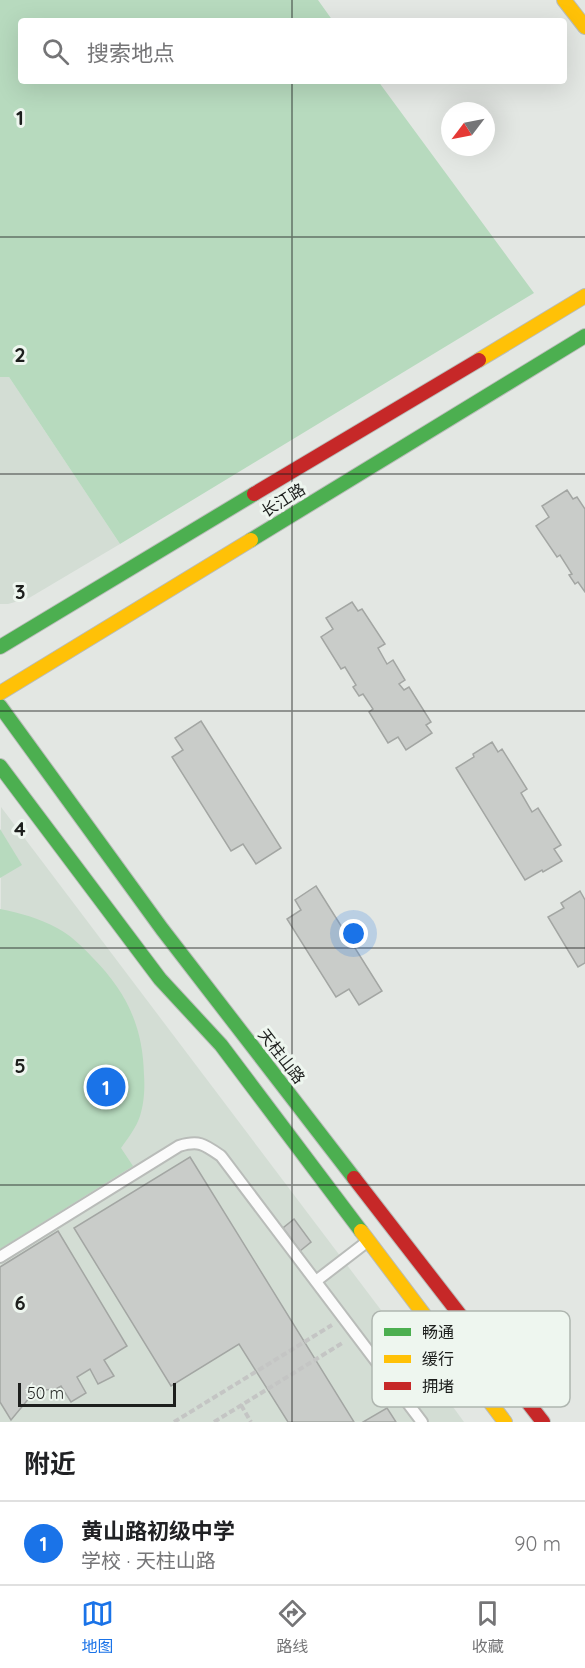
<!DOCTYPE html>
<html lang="zh">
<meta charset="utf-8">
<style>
body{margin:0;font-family:Quicksand,"Noto Sans SC",sans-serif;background:#f6f6f6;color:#202124}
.compass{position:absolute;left:441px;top:102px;width:54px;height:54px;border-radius:50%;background:#fff;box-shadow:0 6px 24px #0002;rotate:238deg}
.scale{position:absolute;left:18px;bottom:15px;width:158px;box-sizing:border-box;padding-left:6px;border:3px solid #1d1f1d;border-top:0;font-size:16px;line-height:21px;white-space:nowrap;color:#1d1f1d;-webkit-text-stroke:4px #eef6ef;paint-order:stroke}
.you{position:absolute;left:354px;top:934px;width:21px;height:21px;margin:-15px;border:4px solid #fff;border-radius:50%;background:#1a73e8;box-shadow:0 0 0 9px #1a73e833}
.badge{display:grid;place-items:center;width:39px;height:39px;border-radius:50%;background:#1a73e8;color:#fff;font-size:20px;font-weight:700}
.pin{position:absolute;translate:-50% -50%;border:3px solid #fff;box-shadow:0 2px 6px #0006}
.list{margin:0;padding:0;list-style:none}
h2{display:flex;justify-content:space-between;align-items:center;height:78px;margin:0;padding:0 24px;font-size:26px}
h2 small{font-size:20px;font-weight:400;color:#757577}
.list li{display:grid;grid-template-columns:39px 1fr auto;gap:18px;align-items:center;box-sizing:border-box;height:84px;padding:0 24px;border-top:2px solid #e0e0e0}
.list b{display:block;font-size:22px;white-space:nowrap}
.list p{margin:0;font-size:20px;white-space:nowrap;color:#757577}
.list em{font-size:20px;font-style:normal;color:#757577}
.icon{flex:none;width:33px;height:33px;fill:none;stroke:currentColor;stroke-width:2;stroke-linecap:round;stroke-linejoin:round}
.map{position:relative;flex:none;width:585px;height:1422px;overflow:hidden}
.search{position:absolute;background:#fff;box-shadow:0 6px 24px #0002;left:18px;right:18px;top:18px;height:66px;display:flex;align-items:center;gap:15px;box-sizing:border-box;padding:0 21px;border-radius:6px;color:#757577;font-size:22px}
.sheet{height:162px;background:#fff}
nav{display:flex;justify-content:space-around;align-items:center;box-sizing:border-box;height:84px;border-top:2px solid #e0e0e0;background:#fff;font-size:16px;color:#757577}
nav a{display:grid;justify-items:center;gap:3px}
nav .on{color:#1a73e8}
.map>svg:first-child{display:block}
</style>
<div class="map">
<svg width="585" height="1422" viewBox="0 0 585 1422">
<rect width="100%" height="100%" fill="#e3e7e3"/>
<g fill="#d3ddd4">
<path d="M 0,377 L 9,377 L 120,544 L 29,598 L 8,604 L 0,604 Z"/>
<path d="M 1,807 L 424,1367 L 464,1422 L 0,1422 Z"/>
</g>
<g fill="#b7dabe">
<path d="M 0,0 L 318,0 L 333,21 L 21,21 L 21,81 L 378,81 L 534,293 L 120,544 L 9,377 L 0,377 Z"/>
<path d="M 0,829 L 22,865 L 0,878 Z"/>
<path d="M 0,909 C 20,913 39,918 57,928 C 70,935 81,945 92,957 C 126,991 143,1026 144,1075 C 145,1088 144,1104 140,1116 C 136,1128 128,1138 121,1148 L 133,1166 L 0,1249 Z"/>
</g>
<g fill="#c9ccc9" stroke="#a3a6a3" stroke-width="1.5">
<path d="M 567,490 L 573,499 L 577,497 L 585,509 L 585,592 L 578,582 L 575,584 L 569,575 L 572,574 L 560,555 L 557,557 L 536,526 L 549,517 L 542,506 Z"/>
<path d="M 352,602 L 358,611 L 362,609 L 385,644 L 378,648 L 387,664 L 393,660 L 405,680 L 399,684 L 404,690 L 409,687 L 431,722 L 426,725 L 432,733 L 406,750 L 398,737 L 388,743 L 369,712 L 373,709 L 363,694 L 359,696 L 353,687 L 356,685 L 345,667 L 341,669 L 321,637 L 333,629 L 326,618 Z"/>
<path d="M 201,721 L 281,848 L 256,864 L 243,844 L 231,851 L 172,757 L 183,750 L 175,738 Z"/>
<path d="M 492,742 L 498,752 L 502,749 L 527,789 L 521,793 L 532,812 L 538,808 L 561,845 L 554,849 L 562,861 L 543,872 L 542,870 L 525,880 L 456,768 L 474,757 L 473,754 Z"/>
<path d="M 316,886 L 382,991 L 359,1005 L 349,989 L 336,997 L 287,919 L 301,910 L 295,900 Z"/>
<path d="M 580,891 L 585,900 L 585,963 L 578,967 L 548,917 L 564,908 L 561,903 Z"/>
<path d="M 190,1157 L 354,1422 L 288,1422 L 239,1344 L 171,1386 L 74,1228 Z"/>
<path d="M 294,1219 L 311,1242 L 300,1251 L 283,1228 Z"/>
<path d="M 58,1231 L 127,1346 L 104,1360 L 114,1376 L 98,1384 L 90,1369 L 77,1377 L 86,1393 L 71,1402 L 61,1386 L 56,1389 L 35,1391 L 11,1420 L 0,1402 L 0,1267 Z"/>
<path d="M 387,1408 L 396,1422 L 363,1422 Z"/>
</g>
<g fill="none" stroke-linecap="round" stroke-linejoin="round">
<g stroke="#b9bcb9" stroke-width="14">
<g id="lane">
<path d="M 0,1257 L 179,1146 C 199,1140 204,1144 221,1156 L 422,1422"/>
<path d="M 316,1281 L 368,1241"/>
<path d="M 380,1366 L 433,1327"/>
</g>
</g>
<g stroke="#b9bcb9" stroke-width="16">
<g id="fast">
<path d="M 251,540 L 585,336"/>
<path d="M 0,647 L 254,494"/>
<path d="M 0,706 L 162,929 L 354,1178"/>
<path d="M 0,766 L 160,979 L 221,1045 L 361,1231"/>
</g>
</g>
<g stroke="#b9bcb9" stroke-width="16">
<g id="slow">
<path d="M 564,0 L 585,27"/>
<path d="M 479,360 L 585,296"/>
<path d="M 0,693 L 251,540"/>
<path d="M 361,1231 L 505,1422"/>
</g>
</g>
<g stroke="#b9bcb9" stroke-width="16">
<g id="jam">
<path d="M 254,494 L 479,360"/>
<path d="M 354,1178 L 543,1422"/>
</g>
</g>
<g stroke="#c4c5c4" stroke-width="4" stroke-dasharray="6 3" stroke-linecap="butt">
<path d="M 241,1405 L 251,1422"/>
<path d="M 174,1422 L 332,1325"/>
<path d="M 214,1422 L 344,1342"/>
</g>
<use href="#lane" stroke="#fbfbfb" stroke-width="10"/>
<use href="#fast" stroke="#4caf50" stroke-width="14"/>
<use href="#slow" stroke="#ffc107" stroke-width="14"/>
<use href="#jam" stroke="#c62828" stroke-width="14"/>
</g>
<path fill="none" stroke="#1d1f1d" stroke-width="1.5" stroke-opacity="0.55" d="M 292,0 L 292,21M 292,81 L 292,1422M 0,237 L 585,237M 0,474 L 585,474M 0,711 L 585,711M 0,948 L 585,948M 0,1185 L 585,1185"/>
<g text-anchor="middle" stroke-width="6" stroke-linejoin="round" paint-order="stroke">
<g font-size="16" fill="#1d1f1d" stroke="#eef6ef">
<text transform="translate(283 500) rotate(-32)" y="6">长江路</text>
<text transform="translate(282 1056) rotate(52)" y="6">天柱山路</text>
</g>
</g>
<rect x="372" y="1311" width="198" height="96" rx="9" fill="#eef6ef" stroke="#afb6b0" stroke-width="1.5"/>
<rect x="384" y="1328" width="27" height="8" fill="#4caf50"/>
<rect x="384" y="1355" width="27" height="8" fill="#ffc107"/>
<rect x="384" y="1382" width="27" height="8" fill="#c62828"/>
<g font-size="16" fill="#1d1f1d">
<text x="422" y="1338">畅通</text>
<text x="422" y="1365">缓行</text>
<text x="422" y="1392">拥堵</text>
</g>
<g font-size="20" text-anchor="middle" font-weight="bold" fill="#1d1f1d" stroke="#eef6ef" stroke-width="6" stroke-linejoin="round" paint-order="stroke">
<text x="20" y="125">1</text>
<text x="20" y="362">2</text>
<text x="20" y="599">3</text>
<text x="20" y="836">4</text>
<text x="20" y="1073">5</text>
<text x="20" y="1310">6</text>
</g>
</svg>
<svg class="compass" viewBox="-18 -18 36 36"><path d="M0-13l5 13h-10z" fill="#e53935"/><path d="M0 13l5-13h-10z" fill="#757577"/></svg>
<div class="scale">50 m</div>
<div class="you"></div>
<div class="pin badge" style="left:106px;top:1087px">1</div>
<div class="search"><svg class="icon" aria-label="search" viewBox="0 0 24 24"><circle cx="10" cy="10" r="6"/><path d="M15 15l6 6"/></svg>搜索地点</div>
</div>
<section class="sheet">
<h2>附近<small></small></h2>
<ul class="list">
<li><span class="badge">1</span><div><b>黄山路初级中学</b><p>学校 · 天柱山路</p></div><em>90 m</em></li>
</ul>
</section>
<nav>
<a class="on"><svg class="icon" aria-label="map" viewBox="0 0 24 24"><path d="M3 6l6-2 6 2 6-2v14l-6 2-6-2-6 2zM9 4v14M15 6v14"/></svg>地图</a>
<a><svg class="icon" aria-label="directions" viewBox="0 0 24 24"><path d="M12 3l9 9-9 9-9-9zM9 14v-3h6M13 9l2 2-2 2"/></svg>路线</a>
<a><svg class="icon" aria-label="saved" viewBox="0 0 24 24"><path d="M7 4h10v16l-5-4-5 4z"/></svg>收藏</a>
</nav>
